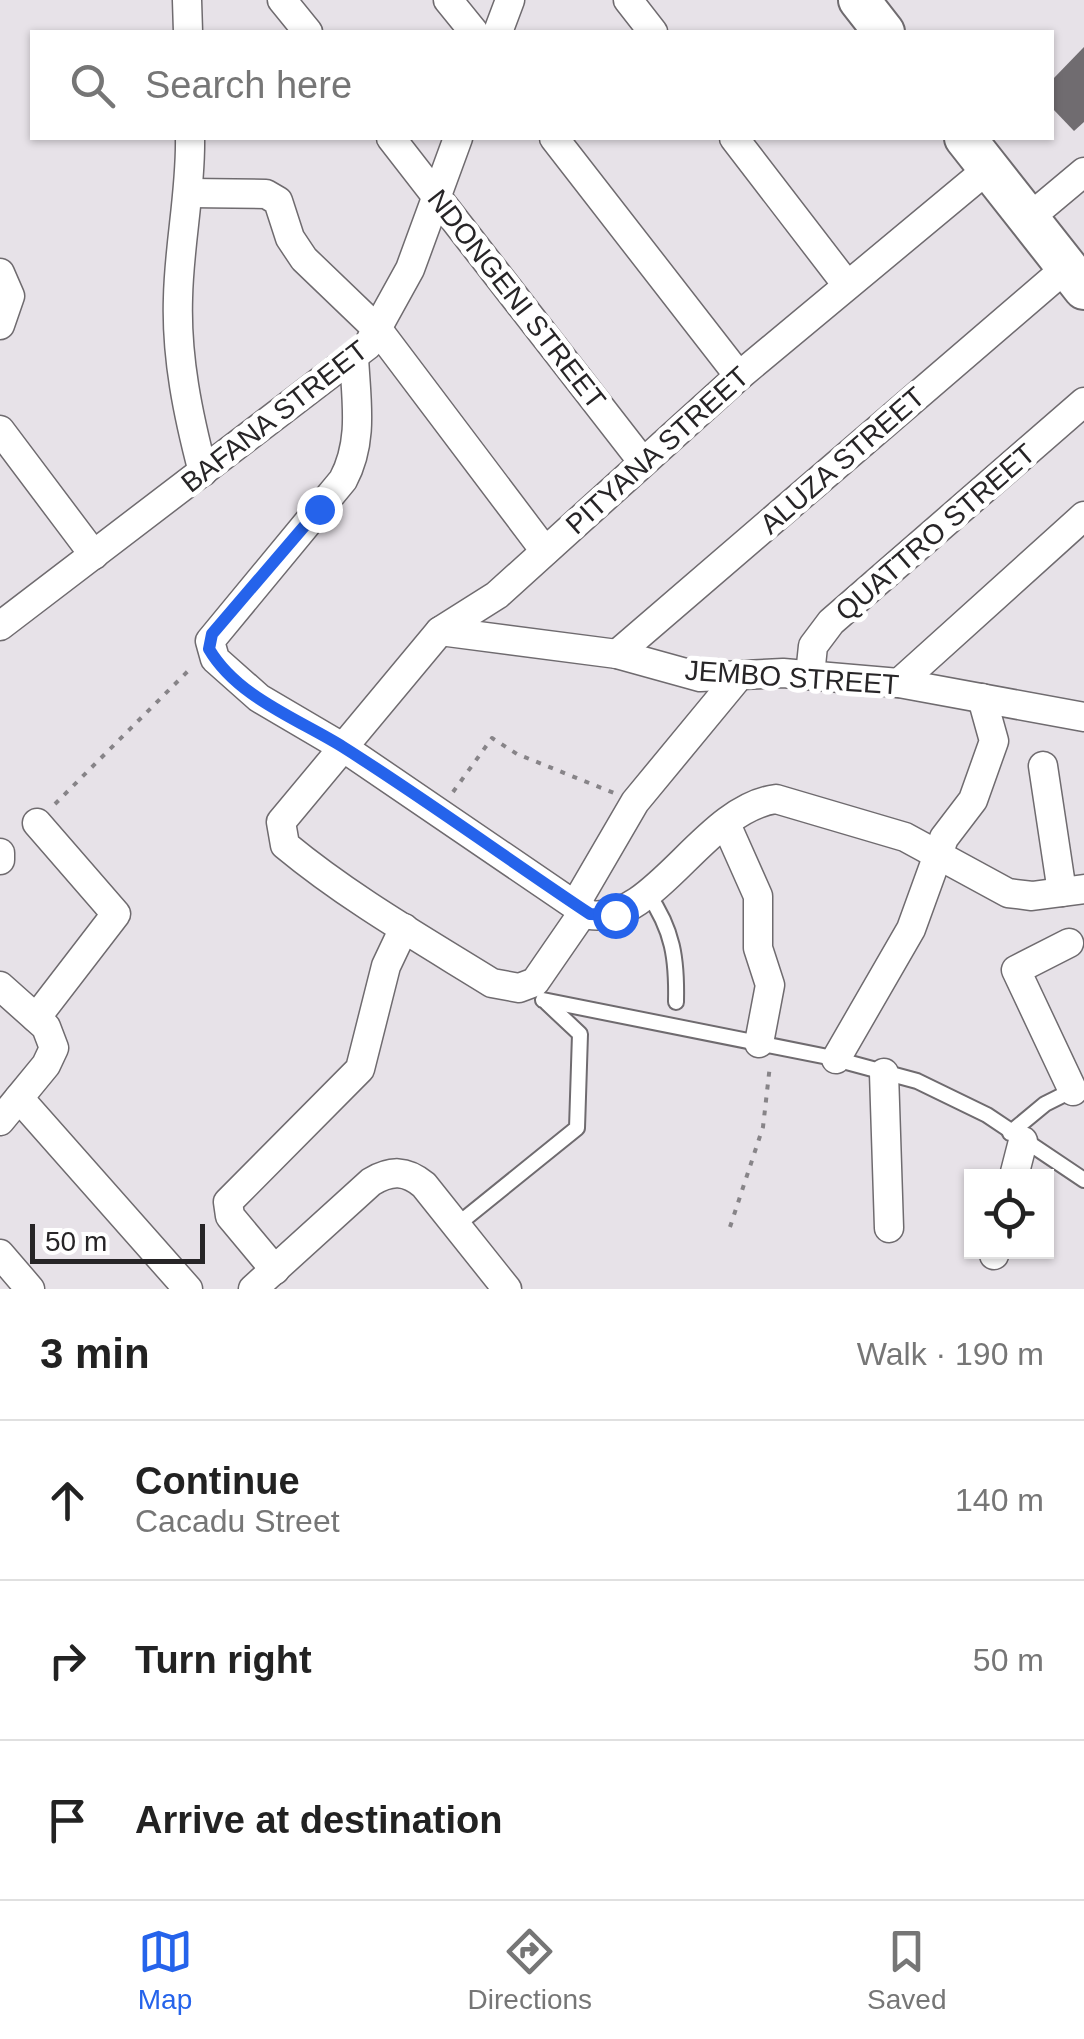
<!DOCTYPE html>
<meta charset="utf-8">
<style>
body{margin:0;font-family:Helvetica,sans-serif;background:#f6f6f6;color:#222}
.controls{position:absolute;right:30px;bottom:30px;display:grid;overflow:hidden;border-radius:0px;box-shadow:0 2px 8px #0004}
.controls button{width:90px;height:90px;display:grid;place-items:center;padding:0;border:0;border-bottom:2px solid #e0e0e0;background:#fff;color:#222;font:50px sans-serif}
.scale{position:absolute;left:30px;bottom:25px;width:175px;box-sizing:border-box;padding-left:10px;border:5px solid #272527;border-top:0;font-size:28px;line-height:35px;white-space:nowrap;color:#272527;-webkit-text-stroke:8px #fff;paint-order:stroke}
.stop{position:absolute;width:30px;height:30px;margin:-22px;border:8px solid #2563eb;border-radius:50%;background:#fff}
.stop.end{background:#2563eb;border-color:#fff;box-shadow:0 2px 10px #0008}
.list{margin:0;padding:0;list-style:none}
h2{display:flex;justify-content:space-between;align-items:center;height:130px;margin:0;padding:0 40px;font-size:42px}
h2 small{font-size:32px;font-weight:400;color:#767676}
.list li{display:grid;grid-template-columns:65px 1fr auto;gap:30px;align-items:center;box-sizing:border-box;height:160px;padding:0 40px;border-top:2px solid #e0e0e0}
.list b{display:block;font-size:38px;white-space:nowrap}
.list p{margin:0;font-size:32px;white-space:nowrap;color:#767676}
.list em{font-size:32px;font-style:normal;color:#767676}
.icon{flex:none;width:55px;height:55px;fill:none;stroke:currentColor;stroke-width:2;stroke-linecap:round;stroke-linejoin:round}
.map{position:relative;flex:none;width:1084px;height:1289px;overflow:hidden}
.search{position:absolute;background:#fff;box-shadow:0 2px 8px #0004;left:30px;right:30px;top:30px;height:110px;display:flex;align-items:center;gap:25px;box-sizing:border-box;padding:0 35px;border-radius:0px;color:#767676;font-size:38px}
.sheet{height:610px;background:#fff}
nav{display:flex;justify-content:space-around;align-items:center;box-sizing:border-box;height:140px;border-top:2px solid #e0e0e0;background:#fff;font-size:28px;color:#767676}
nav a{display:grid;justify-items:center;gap:5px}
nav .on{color:#2563eb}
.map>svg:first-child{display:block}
</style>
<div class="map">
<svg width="1084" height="1289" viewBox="0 0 1084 1289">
<rect width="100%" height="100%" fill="#e7e2e8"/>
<path fill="#706c70" d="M 1084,47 L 1084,122 L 1074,131 L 1052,108 L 1052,80 Z"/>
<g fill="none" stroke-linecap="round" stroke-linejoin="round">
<g stroke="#6f6b6f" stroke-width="18">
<g id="lane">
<path d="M 648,894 C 673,930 677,959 676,1002"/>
<path d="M 543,1000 L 828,1057 L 917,1081 L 987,1115 L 1084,1180"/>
<path d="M 1010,1133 L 1045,1104 L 1075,1089"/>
<path d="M 457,1225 L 577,1128 L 580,1034 L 547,1003"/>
</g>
</g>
<g stroke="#6f6b6f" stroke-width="31">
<g id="street">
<path d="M 187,0 L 188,32"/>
<path d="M 282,0 L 308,32"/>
<path d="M 448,0 L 474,32"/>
<path d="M 628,0 L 653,32"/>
<path d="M 498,32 L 510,0"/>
<path d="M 190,138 C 191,192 179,244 178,298 C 176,357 188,415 203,472"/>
<path d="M 391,138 L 642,461"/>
<path d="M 554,138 L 739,376"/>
<path d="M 734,138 L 847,285"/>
<path d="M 190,193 L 266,194 L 278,201 L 290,238 L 304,259 L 379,331 L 545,551"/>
<path d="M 1029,218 L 1084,172"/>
<path d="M 0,273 L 10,296 L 0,325"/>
<path d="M 354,357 C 356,400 364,441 343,480 L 210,641 L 215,659 L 259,698 L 344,748 L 589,915 C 655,925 703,809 776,799 L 905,837 L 1008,893 L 1032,896 L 1084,889"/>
<path d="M 0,430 L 94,555"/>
<path d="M 0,626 L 368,345 L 410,269 L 458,138"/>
<path d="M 440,631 L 617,654 L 700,677 L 783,673 L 899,683 L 1084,717"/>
<path d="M 617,654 L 1067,267"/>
<path d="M 810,675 L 813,646 L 831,622 L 1084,402"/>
<path d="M 899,683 L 1084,516"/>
<path d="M 1043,766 L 1062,892"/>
<path d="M 726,824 L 758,896 L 758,948 L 770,985 L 759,1043"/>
<path d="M 0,853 L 0,860"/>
<path d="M 575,905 L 635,802 L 739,676"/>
<path d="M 584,911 L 535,982 L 519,988 L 492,983 C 421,939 349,898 285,845 L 281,822 L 440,631 L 497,595 L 739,376 L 989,168"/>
<path d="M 1069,943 L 1016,970 L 1073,1091"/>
<path d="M 0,986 L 46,1027 L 54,1048 L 46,1065 L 0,1121"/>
<path d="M 36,1018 L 116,914 L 37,823"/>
<path d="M 836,1059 L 911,929 L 944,838 L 973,800 L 994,741 L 982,698"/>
<path d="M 884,1073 L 889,1228"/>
<path d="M 19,1098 L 188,1289"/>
<path d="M 1014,1176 L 1023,1141"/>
<path d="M 0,1254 L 30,1289"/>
<path d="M 994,1255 L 995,1252"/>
<path d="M 275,1270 L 230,1216 L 228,1202 L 360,1069 L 386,966 L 404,928"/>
<path d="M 253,1289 L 371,1182 C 391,1170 406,1170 424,1185 L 507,1289"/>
</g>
</g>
<g stroke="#6f6b6f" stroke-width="44">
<g id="secondary">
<path d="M 859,0 L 884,32"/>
<path d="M 965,138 L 1084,289"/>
</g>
</g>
<g stroke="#878488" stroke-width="4" stroke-dasharray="5 8" stroke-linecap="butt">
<path d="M 453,792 L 492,738 L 517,754 L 614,793"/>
<path d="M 55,804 L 190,669"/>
<path d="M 730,1227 L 763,1127 L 770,1065"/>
</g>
<use href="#lane" stroke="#fff" stroke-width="14"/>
<use href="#street" stroke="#fff" stroke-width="28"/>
<use href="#secondary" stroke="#fff" stroke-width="40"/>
</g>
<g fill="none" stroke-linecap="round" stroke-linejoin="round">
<path stroke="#2563eb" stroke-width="12" d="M 319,509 L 212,634 L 209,649 C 237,697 298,719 343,747 C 427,800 507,859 590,914 L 615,915"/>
</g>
<g text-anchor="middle" stroke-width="10" stroke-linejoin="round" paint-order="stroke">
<g font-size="28" fill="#272527" stroke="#fff">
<text transform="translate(517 299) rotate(52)" y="10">NDONGENI STREET</text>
<text transform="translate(274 416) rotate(-38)" y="10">BAFANA STREET</text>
<text transform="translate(657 450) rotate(-42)" y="10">PITYANA STREET</text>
<text transform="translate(842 460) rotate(-41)" y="10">ALUZA STREET</text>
<text transform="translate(935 532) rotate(-41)" y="10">QUATTRO STREET</text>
<text transform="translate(792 677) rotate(4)" y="10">JEMBO STREET</text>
</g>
</g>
</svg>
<div class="controls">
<button><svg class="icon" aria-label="locate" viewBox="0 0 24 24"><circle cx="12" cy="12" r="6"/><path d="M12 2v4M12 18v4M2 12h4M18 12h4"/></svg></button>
</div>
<div class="scale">50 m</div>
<div class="stop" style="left:615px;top:915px"></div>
<div class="stop end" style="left:319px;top:509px"></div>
<div class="search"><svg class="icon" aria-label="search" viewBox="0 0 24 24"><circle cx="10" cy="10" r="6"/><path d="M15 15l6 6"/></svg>Search here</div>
</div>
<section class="sheet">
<h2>3 min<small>Walk · 190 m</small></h2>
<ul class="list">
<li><svg class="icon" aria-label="ahead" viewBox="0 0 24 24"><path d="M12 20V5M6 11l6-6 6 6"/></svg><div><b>Continue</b><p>Cacadu Street</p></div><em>140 m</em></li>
<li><svg class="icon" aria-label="right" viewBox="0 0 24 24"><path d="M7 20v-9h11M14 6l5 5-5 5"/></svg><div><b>Turn right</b></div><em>50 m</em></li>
<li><svg class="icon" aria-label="arrive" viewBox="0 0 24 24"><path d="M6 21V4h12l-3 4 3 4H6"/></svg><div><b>Arrive at destination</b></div></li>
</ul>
</section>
<nav>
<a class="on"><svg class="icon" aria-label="map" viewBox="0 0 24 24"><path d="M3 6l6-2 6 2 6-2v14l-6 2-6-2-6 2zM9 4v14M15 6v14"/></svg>Map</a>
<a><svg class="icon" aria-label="directions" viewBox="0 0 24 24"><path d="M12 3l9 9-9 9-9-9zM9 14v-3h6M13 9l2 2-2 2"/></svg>Directions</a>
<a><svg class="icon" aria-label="saved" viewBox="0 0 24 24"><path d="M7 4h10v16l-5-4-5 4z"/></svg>Saved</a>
</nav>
